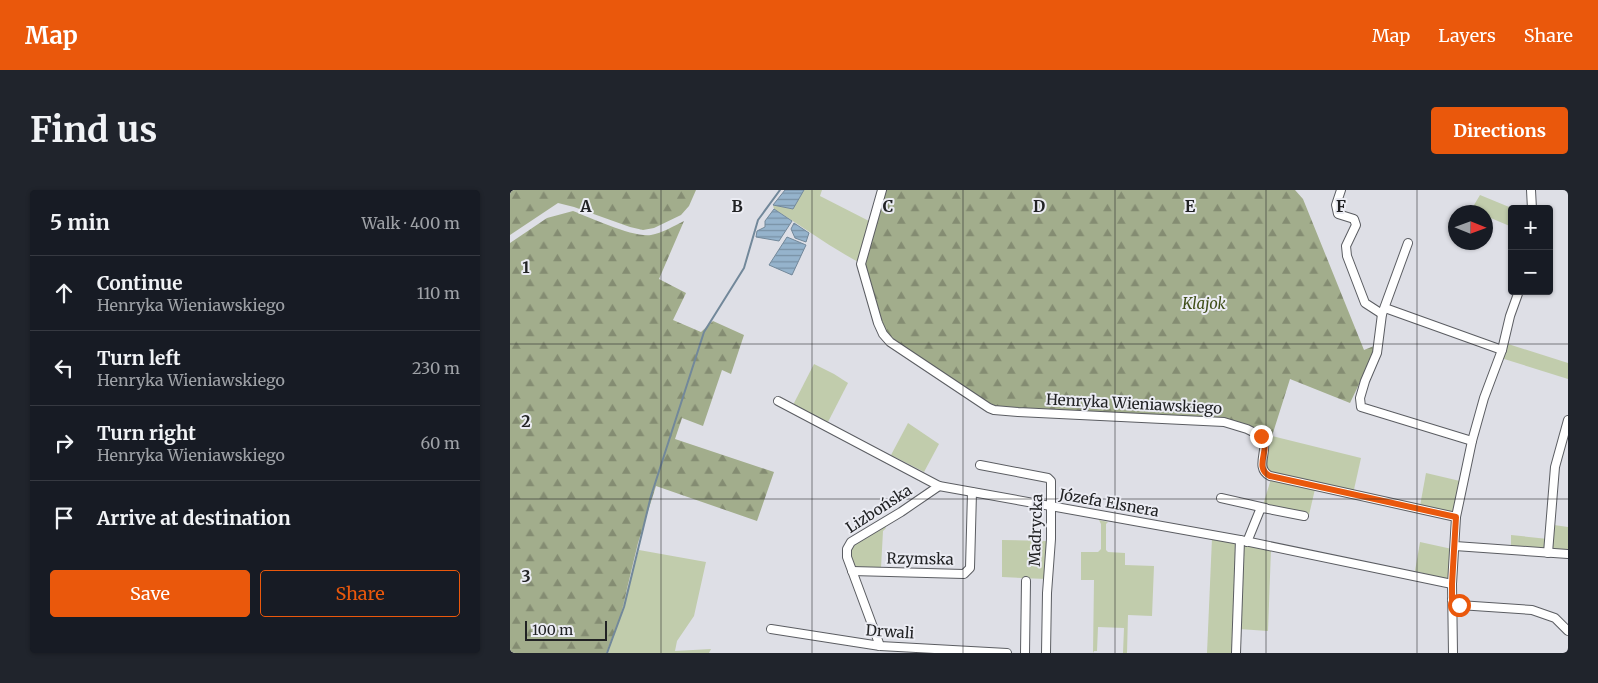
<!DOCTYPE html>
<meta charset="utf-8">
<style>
body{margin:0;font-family:Merriweather,serif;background:#20242c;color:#f1f3f6}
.controls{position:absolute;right:15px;top:15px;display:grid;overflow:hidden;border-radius:5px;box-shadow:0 1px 4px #0004}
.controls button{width:45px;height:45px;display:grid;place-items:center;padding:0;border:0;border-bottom:1px solid #363941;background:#171b24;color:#f1f3f6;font:25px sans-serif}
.compass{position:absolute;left:938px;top:15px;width:45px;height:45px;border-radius:50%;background:#171b24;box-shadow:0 1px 4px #0004;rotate:91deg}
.scale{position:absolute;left:15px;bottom:12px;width:82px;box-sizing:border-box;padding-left:5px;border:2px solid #212224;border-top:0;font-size:14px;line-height:18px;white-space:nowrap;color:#212224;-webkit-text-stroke:4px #ebecf3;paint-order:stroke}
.stop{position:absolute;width:15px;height:15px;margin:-11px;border:4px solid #ea580c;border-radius:50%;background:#fff}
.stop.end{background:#ea580c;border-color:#fff;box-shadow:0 1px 5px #0008}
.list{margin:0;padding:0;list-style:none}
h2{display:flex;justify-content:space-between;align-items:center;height:65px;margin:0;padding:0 20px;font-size:21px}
h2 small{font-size:16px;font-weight:400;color:#9ea1a6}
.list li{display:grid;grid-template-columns:32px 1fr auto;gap:15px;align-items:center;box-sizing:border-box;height:75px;padding:0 20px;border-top:1px solid #363941}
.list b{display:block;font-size:19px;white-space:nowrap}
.list p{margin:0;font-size:16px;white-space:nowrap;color:#9ea1a6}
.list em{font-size:16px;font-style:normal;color:#9ea1a6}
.actions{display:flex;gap:10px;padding:15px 20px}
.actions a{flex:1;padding:11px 0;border:1px solid #ea580c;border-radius:5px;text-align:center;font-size:18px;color:#ea580c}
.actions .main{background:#ea580c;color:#fff}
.icon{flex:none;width:28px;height:28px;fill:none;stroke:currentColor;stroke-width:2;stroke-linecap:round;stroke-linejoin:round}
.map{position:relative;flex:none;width:1058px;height:463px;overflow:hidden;border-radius:5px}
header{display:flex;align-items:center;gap:30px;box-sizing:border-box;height:70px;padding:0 25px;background:#ea580c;color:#fff}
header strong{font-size:24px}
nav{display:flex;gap:28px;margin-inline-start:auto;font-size:18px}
.intro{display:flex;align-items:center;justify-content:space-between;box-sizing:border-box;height:120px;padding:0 30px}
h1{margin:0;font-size:35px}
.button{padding:12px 22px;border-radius:5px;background:#ea580c;color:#fff;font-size:18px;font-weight:700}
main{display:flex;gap:30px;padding:0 30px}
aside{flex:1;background:#171b24;border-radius:5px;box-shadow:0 1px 4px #0004}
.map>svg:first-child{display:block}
</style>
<header>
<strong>Map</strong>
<nav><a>Map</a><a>Layers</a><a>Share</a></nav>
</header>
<div class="intro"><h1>Find us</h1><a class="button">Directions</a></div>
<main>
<aside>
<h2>5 min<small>Walk · 400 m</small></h2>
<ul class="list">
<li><svg class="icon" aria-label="ahead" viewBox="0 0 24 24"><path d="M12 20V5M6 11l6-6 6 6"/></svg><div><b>Continue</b><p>Henryka Wieniawskiego</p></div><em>110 m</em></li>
<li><svg class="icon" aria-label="left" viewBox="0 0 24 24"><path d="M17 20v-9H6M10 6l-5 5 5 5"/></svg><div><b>Turn left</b><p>Henryka Wieniawskiego</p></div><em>230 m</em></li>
<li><svg class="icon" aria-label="right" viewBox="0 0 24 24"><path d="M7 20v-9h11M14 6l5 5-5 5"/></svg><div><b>Turn right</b><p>Henryka Wieniawskiego</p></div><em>60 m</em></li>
<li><svg class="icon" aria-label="arrive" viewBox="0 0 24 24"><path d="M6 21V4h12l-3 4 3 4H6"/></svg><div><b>Arrive at destination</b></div></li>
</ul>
<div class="actions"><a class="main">Save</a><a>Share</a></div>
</aside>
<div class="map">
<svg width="1058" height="463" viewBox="0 0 1058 463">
<defs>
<pattern id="forest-firs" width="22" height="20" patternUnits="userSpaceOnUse" patternTransform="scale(1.25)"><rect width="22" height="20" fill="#a2ad8c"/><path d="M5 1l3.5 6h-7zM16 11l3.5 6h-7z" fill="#848c72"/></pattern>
<pattern id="water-rules" width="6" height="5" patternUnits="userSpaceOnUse" patternTransform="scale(1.25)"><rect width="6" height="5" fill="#95b3cc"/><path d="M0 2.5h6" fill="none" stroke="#7991a5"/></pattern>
</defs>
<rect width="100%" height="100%" fill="#dedfe6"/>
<g fill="#c1ccac">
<path d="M 294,0 L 312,0 L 310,6 L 359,31 L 350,73 C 320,57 293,37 264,19 L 263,15 L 283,19 Z"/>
<path d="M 970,5 L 1004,19 L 1002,19 L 1002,37 L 976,26 L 976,22 L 968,22 L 961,20 Z"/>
<path d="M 995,153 L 1058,173 L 1058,189 L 991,168 Z"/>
<path d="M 304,174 L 324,184 L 338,193 L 318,232 L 283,215 Z"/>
<path d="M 398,233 L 429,254 L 414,282 L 381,265 Z"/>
<path d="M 762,246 L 851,268 L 843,304 L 761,284 L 753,277 Z"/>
<path d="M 916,283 L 950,291 L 944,324 L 910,316 Z"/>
<path d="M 761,289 L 805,299 L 799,325 L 753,315 Z"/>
<path d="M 589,330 L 598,332 L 596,334 L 596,360 L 598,362 L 615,363 L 615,375 L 644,376 L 642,426 L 618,425 L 617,463 L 613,463 L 614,438 L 588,437 L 587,461 L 584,461 L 583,463 L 584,390 L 571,390 L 571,362 L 588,362 L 591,359 L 591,334 Z"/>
<path d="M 374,335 L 376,338 L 373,341 L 371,378 L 345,378 L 339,364 L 342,354 Z"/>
<path d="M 1044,335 L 1058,337 L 1058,362 L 1041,361 Z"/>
<path d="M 1001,345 L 1038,349 L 1036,360 L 1001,358 Z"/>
<path d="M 702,348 L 727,353 L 724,463 L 697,463 Z"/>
<path d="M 492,350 L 536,351 L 536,389 L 492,387 Z"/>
<path d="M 910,352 L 942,359 L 940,390 L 905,381 Z"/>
<path d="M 733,354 L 761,359 L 758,441 L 729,439 Z"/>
<path d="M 129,360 L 196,372 L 184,426 L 167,451 L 165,461 L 201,459 L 199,463 L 95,463 L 103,446 Z"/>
</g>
<g fill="url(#forest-firs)">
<path d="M 0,0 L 186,0 L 179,16 L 171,25 L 144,38 L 133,40 L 120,37 L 64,17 L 48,13 L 0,45 Z"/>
<path d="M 374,0 L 785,0 L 793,9 L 854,160 L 864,156 L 863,165 L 840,213 L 780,189 L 762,246 L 714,229 L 482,217 L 424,178 L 373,141 L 354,73 Z"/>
<path d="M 63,21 C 81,28 124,48 141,45 C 152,43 164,36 174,31 L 149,89 L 176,103 L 163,130 L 191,142 L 203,131 L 234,145 L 221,184 L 212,180 L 193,236 L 172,228 L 165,249 L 264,282 L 247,331 L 146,296 L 128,353 L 110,428 L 96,463 L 0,463 L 0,53 L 37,28 Z"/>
</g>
<g fill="url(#water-rules)" stroke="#72889a">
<path d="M 275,0 L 294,0 L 283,19 L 263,15 Z"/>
<path d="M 264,19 L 282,31 L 269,51 L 246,47 L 247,41 L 255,37 L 255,31 Z"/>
<path d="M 284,33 L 299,43 L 296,52 L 285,48 L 281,39 Z"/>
<path d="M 277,47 L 296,55 L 282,85 L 259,75 Z"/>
</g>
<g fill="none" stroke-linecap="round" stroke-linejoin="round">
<path stroke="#72889a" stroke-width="2" d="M 97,463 L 114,417 L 141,306 L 194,142 L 234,78 L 248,30 L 270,0"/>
<g stroke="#5b5d62" stroke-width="10">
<g id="minor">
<path d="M 372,0 L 351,74 L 368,133 L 373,144 L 380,152 L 479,218 L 484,220 L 508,222 L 714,232 L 737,239 L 753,247 C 759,260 744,278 760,286 L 946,327"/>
<path d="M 831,0 L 826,15 L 828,24 L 844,29 L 846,35 L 836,56 L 837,66 L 855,113 L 872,124"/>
<path d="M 1021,0 L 1022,19"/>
<path d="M 898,53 L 872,124 L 867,163 L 855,191 L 850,208 L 851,217 L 962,251"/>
<path d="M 875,118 L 992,160"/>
<path d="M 268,211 L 429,296 L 730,350 L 942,394"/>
<path d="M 470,275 L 538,288 L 541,291 L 541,349 L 537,403 L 536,463"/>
<path d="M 711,308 L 755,318"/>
<path d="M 737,352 L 750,320 L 753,318 L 794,326"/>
<path d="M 945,356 L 1058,364"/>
<path d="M 1038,363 L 1045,277 L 1058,230"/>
<path d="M 342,381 L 454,384 L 460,378 L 462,302"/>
<path d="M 942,410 L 949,415 L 1022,420 L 1045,428 L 1058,441"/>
<path d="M 261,439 L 370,456 L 497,463"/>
<path d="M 370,456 L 337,367 L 337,359 L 341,352 L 391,322 L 429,296"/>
<path d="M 515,463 L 516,391"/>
<path d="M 726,463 L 730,350"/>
<path d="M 943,463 L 942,394 L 946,327 L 962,251 L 974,208 L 992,160 L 1000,126 L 1009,101"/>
</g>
</g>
<use href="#minor" stroke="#fff" stroke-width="8"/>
</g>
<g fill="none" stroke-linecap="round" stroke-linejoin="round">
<path stroke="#ea580c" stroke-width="6" d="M 751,246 C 763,257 742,277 760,286 L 946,327 L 942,394 L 942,410 L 949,415"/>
</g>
<path fill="none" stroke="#212224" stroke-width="1" stroke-opacity="0.55" d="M 151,0 L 151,463M 302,0 L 302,463M 453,0 L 453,463M 605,0 L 605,463M 756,0 L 756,463M 907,0 L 907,463M 0,154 L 1058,154M 0,309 L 1058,309"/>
<g text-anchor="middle" stroke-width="4" stroke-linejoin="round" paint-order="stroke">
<g font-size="15" font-style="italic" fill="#404f19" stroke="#ebecf3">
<text x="694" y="119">Klajok</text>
</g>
<g font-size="15" fill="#212224" stroke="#ebecf3">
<text transform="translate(624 214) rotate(3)" y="5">Henryka Wieniawskiego</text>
<text transform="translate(599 313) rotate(10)" y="5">Józefa Elsnera</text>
<text transform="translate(369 319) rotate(-33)" y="5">Lizbońska</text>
<text transform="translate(526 340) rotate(-88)" y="5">Madrycka</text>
<text transform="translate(410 369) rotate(1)" y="5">Rzymska</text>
<text transform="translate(380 442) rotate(4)" y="5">Drwali</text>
</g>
</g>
<g font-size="16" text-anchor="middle" font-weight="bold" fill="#212224" stroke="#ebecf3" stroke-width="4" stroke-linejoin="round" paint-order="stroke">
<text x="76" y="22">A</text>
<text x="227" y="22">B</text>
<text x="378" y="22">C</text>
<text x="529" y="22">D</text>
<text x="680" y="22">E</text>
<text x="831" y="22">F</text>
<text x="16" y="83">1</text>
<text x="16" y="237">2</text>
<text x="16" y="392">3</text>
</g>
</svg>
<div class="controls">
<button>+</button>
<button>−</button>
</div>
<svg class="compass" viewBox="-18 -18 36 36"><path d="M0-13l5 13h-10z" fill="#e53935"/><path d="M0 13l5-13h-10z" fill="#9ea1a6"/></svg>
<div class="scale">100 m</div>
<div class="stop" style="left:949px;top:415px"></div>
<div class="stop end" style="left:751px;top:246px"></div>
</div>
</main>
